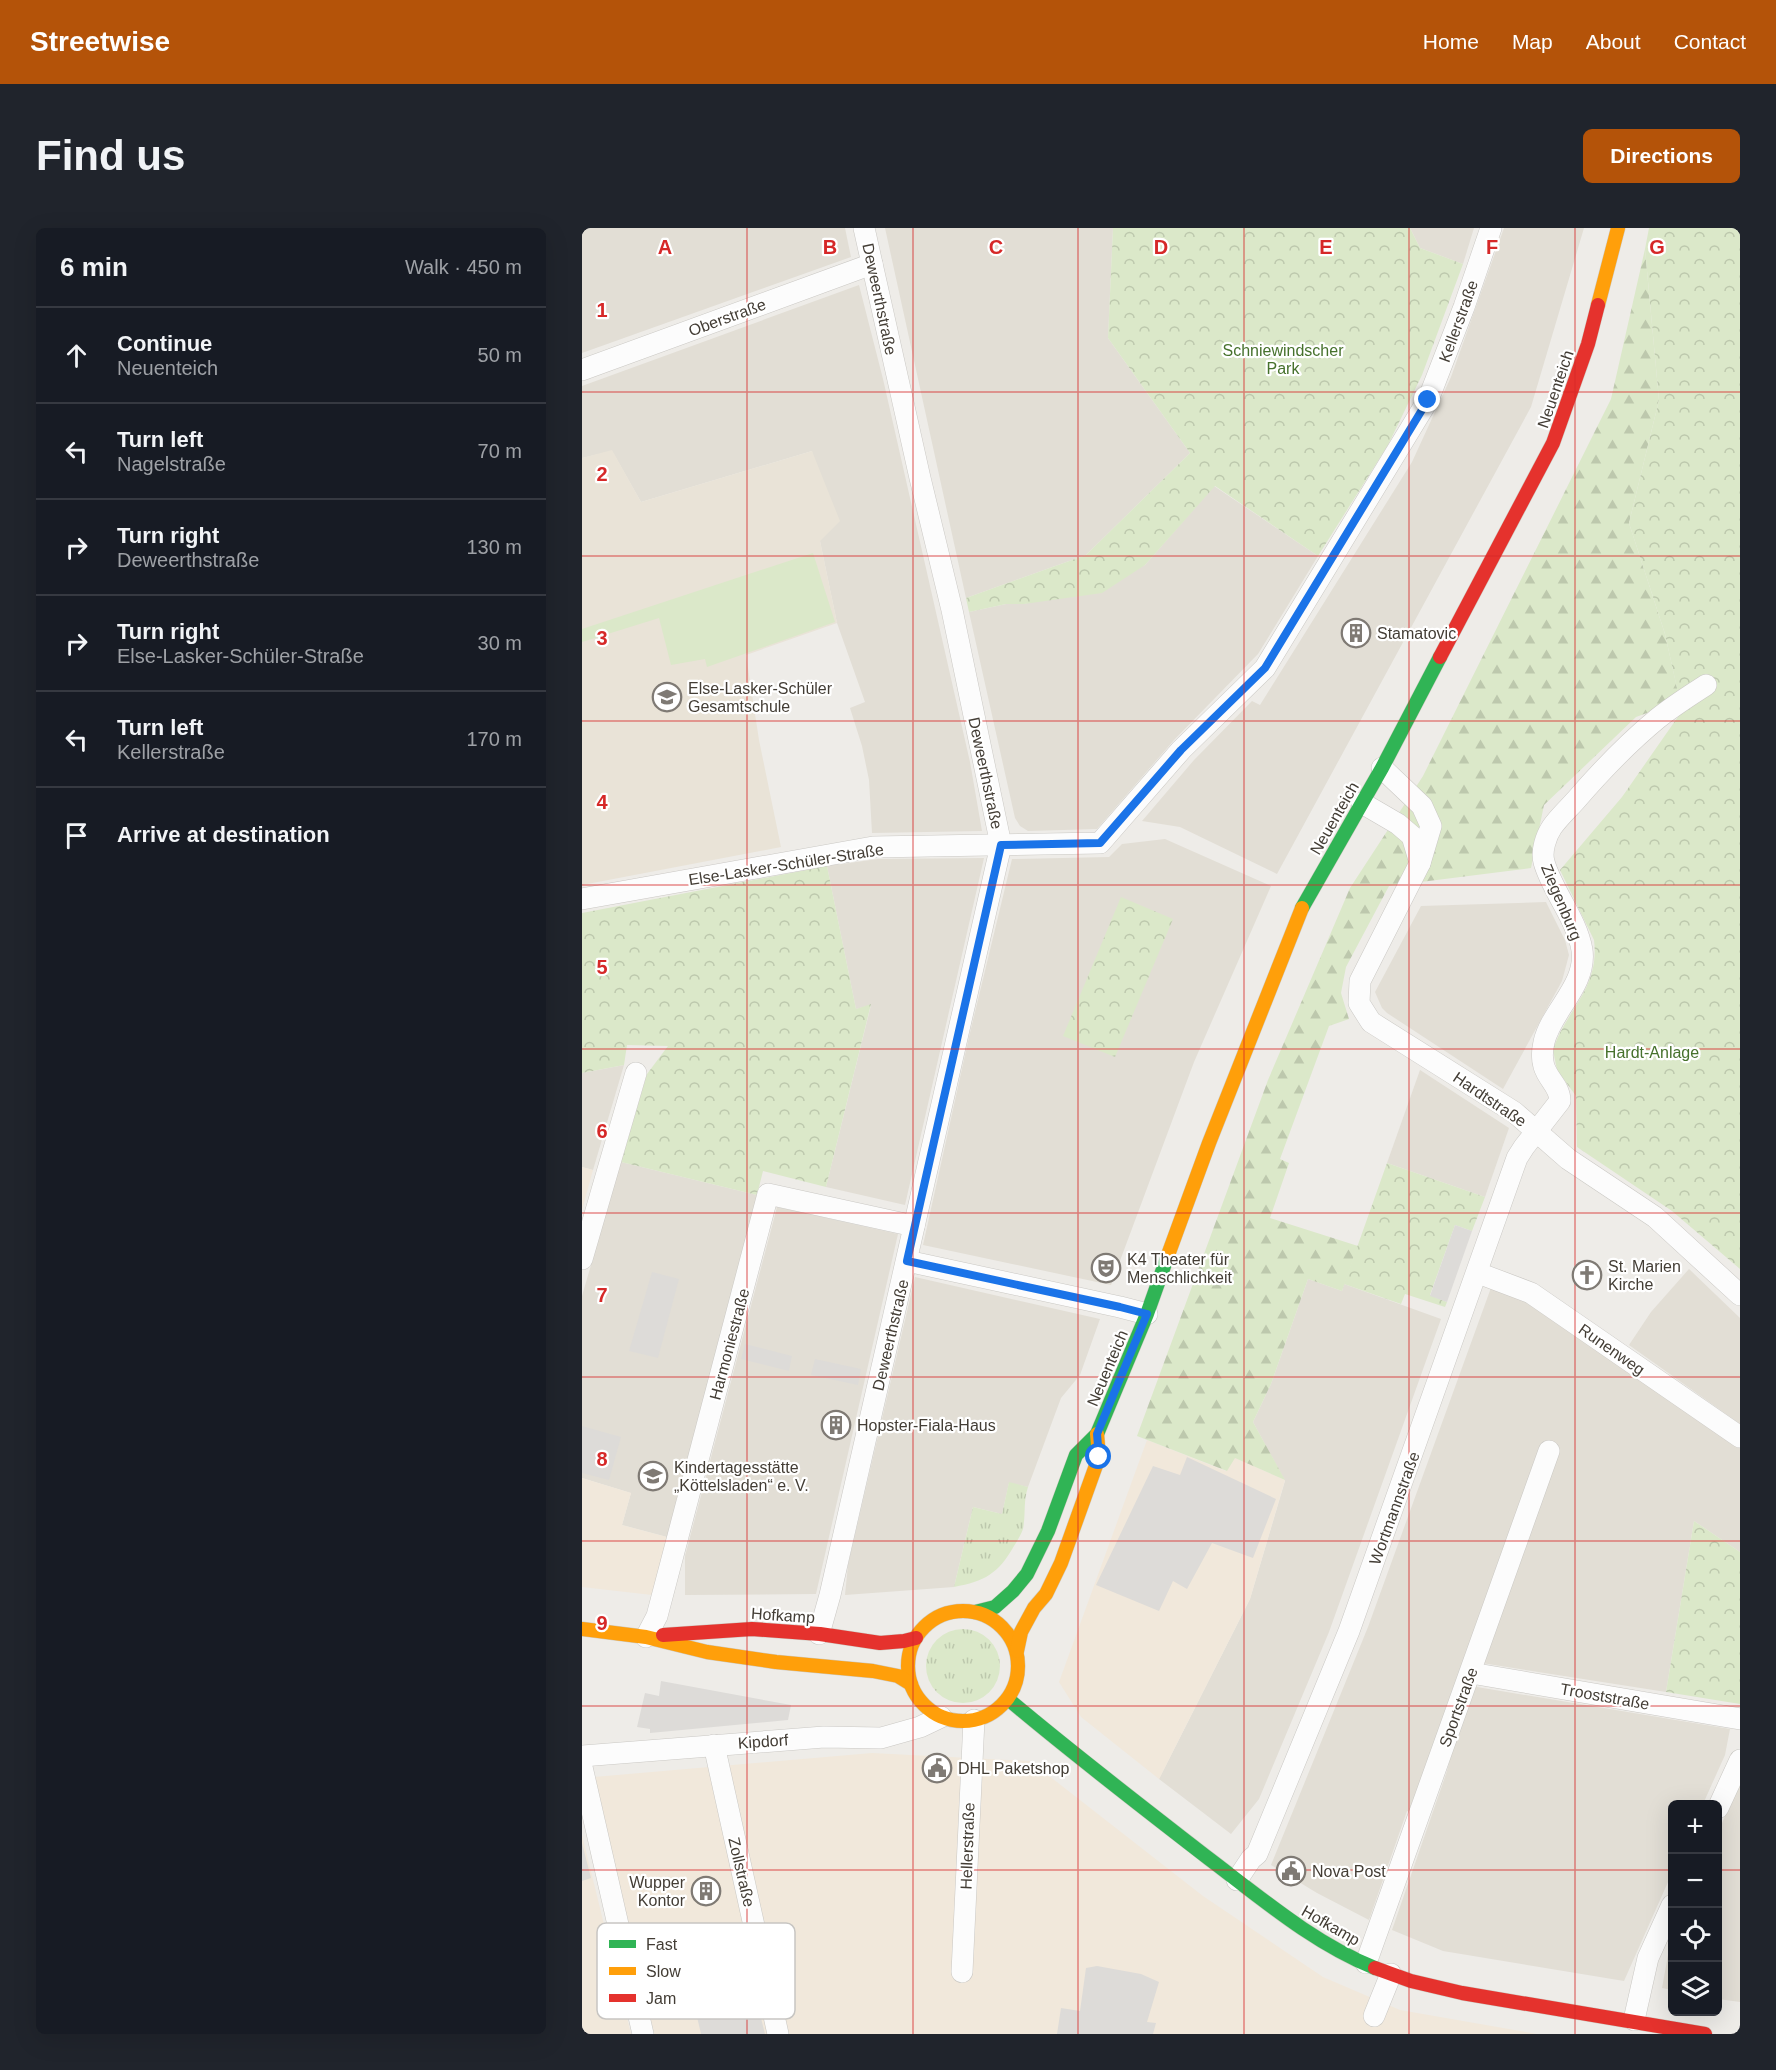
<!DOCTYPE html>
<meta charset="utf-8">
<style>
body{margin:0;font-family:Helvetica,sans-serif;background:#20242c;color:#f1f3f6}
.controls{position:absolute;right:18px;bottom:18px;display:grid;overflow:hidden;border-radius:9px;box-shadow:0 6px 24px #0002}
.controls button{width:54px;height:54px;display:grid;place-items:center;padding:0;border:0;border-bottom:2px solid #363941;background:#171b24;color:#f1f3f6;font:30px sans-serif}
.stop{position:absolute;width:18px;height:18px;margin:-14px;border:4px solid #1a73e8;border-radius:50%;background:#fff}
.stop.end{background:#1a73e8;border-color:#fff;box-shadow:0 2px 6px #0008}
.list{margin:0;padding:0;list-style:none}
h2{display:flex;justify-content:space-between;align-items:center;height:78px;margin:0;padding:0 24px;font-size:26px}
h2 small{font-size:20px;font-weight:400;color:#9ea1a6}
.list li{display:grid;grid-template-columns:39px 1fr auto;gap:18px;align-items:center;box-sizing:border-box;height:96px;padding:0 24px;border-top:2px solid #363941}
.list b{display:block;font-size:22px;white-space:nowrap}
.list p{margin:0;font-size:20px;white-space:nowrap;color:#9ea1a6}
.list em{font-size:20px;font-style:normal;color:#9ea1a6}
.icon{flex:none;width:33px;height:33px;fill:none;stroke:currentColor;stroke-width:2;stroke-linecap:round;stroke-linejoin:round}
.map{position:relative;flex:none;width:1158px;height:1806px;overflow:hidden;border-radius:9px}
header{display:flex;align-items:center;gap:36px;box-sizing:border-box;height:84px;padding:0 30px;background:#b45309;color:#fff}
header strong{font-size:28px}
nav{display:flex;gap:33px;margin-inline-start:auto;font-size:21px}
.intro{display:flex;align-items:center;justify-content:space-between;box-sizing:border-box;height:144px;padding:0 36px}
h1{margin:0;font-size:42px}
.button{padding:15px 27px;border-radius:9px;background:#b45309;color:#fff;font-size:21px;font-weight:700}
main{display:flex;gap:36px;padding:0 36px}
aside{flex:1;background:#171b24;border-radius:9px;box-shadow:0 6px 24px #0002}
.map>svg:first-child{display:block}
</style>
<header>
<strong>Streetwise</strong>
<nav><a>Home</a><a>Map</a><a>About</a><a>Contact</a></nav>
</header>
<div class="intro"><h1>Find us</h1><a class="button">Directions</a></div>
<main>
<aside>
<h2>6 min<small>Walk · 450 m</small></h2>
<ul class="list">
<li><svg class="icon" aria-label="ahead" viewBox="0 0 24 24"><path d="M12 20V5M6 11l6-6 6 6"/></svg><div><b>Continue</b><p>Neuenteich</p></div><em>50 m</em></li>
<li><svg class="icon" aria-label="left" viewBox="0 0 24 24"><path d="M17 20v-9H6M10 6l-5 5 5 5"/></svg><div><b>Turn left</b><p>Nagelstraße</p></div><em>70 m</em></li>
<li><svg class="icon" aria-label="right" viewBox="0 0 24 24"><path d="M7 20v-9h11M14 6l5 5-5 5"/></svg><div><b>Turn right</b><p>Deweerthstraße</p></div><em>130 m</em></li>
<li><svg class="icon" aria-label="right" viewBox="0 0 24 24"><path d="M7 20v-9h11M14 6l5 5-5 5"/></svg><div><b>Turn right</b><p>Else-Lasker-Schüler-Straße</p></div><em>30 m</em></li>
<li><svg class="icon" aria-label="left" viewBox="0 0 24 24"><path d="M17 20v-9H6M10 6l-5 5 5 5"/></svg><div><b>Turn left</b><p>Kellerstraße</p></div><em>170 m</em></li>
<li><svg class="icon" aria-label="arrive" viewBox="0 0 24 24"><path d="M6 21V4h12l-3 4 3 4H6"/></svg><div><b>Arrive at destination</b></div></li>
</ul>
</aside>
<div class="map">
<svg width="1158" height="1806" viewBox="0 0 1158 1806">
<defs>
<pattern id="grass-tufts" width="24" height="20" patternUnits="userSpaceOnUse" patternTransform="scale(1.5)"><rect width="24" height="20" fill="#dbe8c9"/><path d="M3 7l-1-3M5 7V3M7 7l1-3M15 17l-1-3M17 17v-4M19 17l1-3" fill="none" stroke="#bdc8ad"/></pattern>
<pattern id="forest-firs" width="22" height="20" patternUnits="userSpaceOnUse" patternTransform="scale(1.5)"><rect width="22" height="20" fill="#dbe8c9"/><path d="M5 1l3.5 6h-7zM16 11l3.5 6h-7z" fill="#bdc8ad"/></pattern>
<pattern id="park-crowns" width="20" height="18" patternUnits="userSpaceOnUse" patternTransform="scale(1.5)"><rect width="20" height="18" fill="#dbe8c9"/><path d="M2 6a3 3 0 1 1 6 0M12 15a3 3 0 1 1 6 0" fill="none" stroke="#bdc8ad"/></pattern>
</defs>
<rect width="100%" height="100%" fill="#eeece8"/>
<g fill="#e2ded5">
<path d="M 0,0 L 263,0 L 269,29 L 0,125 Z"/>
<path d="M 303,0 L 531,0 L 526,110 L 608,225 L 504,327 L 384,370 Z"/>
<path d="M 828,0 L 892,0 L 881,36 L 838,20 Z"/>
<path d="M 922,0 L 1002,0 L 949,179 L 695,646 L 598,599 L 560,593 L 612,532 L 670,473 L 678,477 L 830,234 L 869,149 Z"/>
<path d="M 277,57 L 301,151 L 388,534 L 400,603 L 290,605 L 287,552 L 280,518 L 268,480 L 283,474 L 255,395 L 238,313 L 230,223 L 59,274 L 30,223 L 0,230 L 0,158 Z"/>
<path d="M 632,258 L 736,328 L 676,426 L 592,512 L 515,601 L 446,603 L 438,598 L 433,590 L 387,384 L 424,376 L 442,376 L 563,337 Z"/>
<path d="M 583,611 L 689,658 L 612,834 L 529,1057 L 341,1017 L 387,809 L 430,631 L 527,629 L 540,616 Z"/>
<path d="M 402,630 L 323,977 L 244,959 L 289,777 L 274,781 L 245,638 L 296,631 Z"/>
<path d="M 964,674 L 983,712 L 987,727 L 980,753 L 921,861 L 805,785 L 800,780 L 793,764 L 839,678 Z"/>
<path d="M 42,837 L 11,942 L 0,939 L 0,845 Z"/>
<path d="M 838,842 L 927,900 L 903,969 L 805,935 Z"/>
<path d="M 39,934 L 175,967 L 85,1309 L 40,1297 L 49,1265 L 0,1250 L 0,1068 Z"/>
<path d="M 195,979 L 316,1006 L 234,1366 L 103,1367 L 103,1328 Z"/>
<path d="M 1107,1041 L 1158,1090 L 1158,1196 L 1047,1117 L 1069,1084 Z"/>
<path d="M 333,1049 L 518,1091 L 498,1147 L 479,1170 L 446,1259 L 427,1255 L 420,1286 L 391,1279 L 372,1359 L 263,1367 L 266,1337 Z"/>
<path d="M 726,1051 L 760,1063 L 762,1056 L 859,1091 L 747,1404 L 677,1571 L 649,1606 L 577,1551 L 668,1371 L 703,1253 L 671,1194 L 689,1156 Z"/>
<path d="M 910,1057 L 940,1069 L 1158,1220 L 1158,1324 L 1112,1293 L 1084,1464 L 887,1433 L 833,1585 L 825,1583 L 787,1692 L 735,1665 L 689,1637 L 786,1399 Z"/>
<path d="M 889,1458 L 1148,1501 L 1143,1527 L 1121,1576 L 1090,1576 L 1090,1645 L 1042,1753 L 861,1723 L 810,1702 L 864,1546 Z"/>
<path d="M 1158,1554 L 1158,1774 L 1136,1771 L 1136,1604 Z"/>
<path d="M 1090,1705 L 1090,1762 L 1080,1760 Z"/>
</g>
<g fill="#f1e8db">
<path d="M 0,939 L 11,942 L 0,982 Z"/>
<path d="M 565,1212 L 644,1243 L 652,1229 L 703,1252 L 668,1371 L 577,1551 L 499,1489 L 477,1454 Z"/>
<path d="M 0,1250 L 49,1265 L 40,1297 L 85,1309 L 70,1367 L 0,1359 Z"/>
<path d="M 290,1525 L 448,1533 L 621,1668 L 741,1749 L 818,1782 L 955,1806 L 72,1806 L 12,1549 Z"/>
<path d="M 0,1607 L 49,1806 L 0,1806 Z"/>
</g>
<path fill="#e9e3d7" d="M 30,222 L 59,274 L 230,223 L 258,293 L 238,313 L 255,395 L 164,427 L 177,512 L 199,619 L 0,657 L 0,230 Z"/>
<g fill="url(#grass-tufts)">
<path d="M 427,1254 L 446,1259 C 441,1274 444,1286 441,1301 C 439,1307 435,1313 432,1318 C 416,1346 403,1353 372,1359 L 391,1279 L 420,1286 Z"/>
<circle cx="381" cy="1438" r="37"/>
</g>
<path fill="url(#forest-firs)" d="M 1063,21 L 1077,172 L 1047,295 L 1083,406 L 1098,473 L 1054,489 L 962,577 L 949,640 L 807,658 L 764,739 L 759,765 L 767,791 L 747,798 L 698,931 L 707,935 L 688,990 L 776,1018 L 760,1063 L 726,1051 L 689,1156 L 671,1194 L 703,1252 L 653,1230 L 645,1243 L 555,1208 L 686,852 L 768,660 L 841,548 L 1029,171 Z"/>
<g fill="url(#park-crowns)">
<path d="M 531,0 L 828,0 L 838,20 L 881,36 L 840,147 L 806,217 L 736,328 L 633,258 L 563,337 L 520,365 L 442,376 L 424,376 L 387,384 L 384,370 L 504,327 L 608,225 L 526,110 Z"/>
<path d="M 1067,0 L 1158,0 L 1158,1041 L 1090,983 L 995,919 L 994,868 L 975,842 L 971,822 C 984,781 1018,761 1012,712 L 978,642 L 1040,569 L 1100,483 L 1083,406 L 1047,295 L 1077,172 L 1063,21 Z"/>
<path d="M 245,638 L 274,781 L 289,776 L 244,959 L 181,943 L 175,967 L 39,934 L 65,846 L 86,818 L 45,817 L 42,837 L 0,845 L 0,685 Z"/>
<path d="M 539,669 L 591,691 L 533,829 L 481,808 Z"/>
<path d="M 805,935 L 903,969 L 890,1003 L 873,997 L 848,1067 L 865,1074 L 863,1079 L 823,1066 L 819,1076 L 762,1056 Z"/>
<path d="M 1112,1293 L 1158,1324 L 1158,1476 L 1084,1464 Z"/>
</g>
<path fill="#dbe8c9" d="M 231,325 L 253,394 L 125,439 L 123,431 L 89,437 L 77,390 L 0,414 L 0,401 Z"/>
<g fill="#dddbd8">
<path d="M 873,997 L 890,1003 L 865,1074 L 848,1068 Z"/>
<path d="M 70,1044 L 97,1051 L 76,1130 L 47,1123 Z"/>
<path d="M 163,1116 L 210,1128 L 207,1143 L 159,1131 Z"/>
<path d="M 233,1131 L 279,1141 L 276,1157 L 229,1147 Z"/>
<path d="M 0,1198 L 39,1209 L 27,1252 L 0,1245 Z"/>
<path d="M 605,1229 L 694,1271 L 671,1330 L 630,1315 L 605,1361 L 591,1353 L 577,1383 L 514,1357 L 571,1238 L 598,1247 Z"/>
<path d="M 79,1453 L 209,1477 L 206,1492 L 68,1505 L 68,1501 L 55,1499 L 63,1465 L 77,1468 Z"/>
<path d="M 0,1615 L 9,1650 L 0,1653 Z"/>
<path d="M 515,1738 L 559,1746 L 577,1754 L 565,1794 L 574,1795 L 571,1806 L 475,1806 L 479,1780 L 498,1783 L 504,1740 Z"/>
<path d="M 168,1746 L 183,1806 L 119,1806 L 108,1759 Z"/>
</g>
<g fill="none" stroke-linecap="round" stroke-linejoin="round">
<g stroke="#cac8c4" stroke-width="22">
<g id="street">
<path d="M 0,142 L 290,36"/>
<path d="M 800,540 L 840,578 L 849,598 L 838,635 L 778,753 L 777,775 L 789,794 L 932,884 L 986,931 L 1073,989 L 1158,1067"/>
<path d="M 780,575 L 816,596 L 830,608 L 838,635"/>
<path d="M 0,671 L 291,619 L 518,615 L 599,522 L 683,440 L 846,172 L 882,79 L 909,0"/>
<path d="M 0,1031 L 54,845"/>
<path d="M 325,1033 L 538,1079 L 565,1086"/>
<path d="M 896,1045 L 949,1065 L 1158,1209"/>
<path d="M 237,1406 L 248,1367 L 419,617 L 370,382 L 338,250 L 282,0"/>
<path d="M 64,1409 L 75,1388 L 186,966 L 332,998"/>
<path d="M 889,1445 L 1158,1491"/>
<path d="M 132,1517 L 196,1806"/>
<path d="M 0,1528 L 242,1509 L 299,1510 L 338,1499 L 359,1489"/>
<path d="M 0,1539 L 61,1806"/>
<path d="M 1136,1580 L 1158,1532"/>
<path d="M 655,1652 L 669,1631 L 675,1626 L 767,1403 L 935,930 L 942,919 L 978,873 C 978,852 954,849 962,814 C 969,783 1005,757 1000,722 C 995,691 970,663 962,634 C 959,623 964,608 970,599 C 977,589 986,581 994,572 C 1019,543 1046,515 1075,491 C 1091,478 1107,468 1124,457"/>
<path d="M 784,1735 L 967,1223"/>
<path d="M 380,1744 L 392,1492"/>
<path d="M 792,1788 L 809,1746"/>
<path d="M 1052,1792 L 1066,1730 L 1090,1677"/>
</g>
</g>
<g stroke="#cecac1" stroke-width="15">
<g id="fast">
<path d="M 720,680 L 800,540 L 858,429"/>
<path d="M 393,1384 L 413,1379 L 431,1363 L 445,1346 L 466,1303 L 494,1227 L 515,1206 L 565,1086 L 586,1027"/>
<path d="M 426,1471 C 491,1526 559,1578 626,1630 C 679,1670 731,1715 793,1740"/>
</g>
</g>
<g stroke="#cecac1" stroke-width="15">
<g id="slow">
<path d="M 1016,77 L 1036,0"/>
<path d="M 586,1027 L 627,915 L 720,680"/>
<circle cx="381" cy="1438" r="55"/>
<path d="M 0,1401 L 64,1409 L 125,1424 L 194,1434 L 291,1443 L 316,1448 L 329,1456"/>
<path d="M 435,1423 L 439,1404 L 452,1380 L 464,1366 L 479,1335 L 517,1229 L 515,1206"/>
</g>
</g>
<g stroke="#cecac1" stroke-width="15">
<g id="jam">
<path d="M 858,429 L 971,215 L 1006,116 L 1016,77"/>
<path d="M 81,1407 L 170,1401 L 238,1406 L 298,1415 L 322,1413 L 334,1410"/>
<path d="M 793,1740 L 829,1753 L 880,1765 L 1123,1806"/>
</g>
</g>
<use href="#street" stroke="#fcfcfc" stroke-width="21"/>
<use href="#fast" stroke="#30b455" stroke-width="14"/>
<use href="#slow" stroke="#ff9f0a" stroke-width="14"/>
<use href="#jam" stroke="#e5322d" stroke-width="14"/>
</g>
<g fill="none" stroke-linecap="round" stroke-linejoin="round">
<path stroke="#1a73e8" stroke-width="8" d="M 517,1229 L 515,1206 L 565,1086 L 538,1079 L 325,1033 L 419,617 L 518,615 L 599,522 L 683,440 L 846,172"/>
</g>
<path fill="none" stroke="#d62828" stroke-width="1.5" stroke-opacity="0.55" d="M 165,0 L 165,1806M 331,0 L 331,1806M 496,0 L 496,1806M 662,0 L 662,1806M 827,0 L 827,1806M 993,0 L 993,1806M 0,164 L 1158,164M 0,328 L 1158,328M 0,493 L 1158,493M 0,657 L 1158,657M 0,821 L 1158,821M 0,985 L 1158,985M 0,1149 L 1158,1149M 0,1313 L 1158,1313M 0,1478 L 1158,1478M 0,1642 L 1090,1642M 1136,1642 L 1158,1642"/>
<defs>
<g id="building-ring" transform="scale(1.5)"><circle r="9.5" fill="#fff" stroke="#7f7a74" stroke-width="1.5"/><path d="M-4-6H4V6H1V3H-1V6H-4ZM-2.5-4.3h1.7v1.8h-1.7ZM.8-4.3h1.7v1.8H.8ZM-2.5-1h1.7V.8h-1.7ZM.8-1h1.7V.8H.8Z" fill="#7f7a74"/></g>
<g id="school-ring" transform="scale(1.5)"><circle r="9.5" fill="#fff" stroke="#7f7a74" stroke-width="1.5"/><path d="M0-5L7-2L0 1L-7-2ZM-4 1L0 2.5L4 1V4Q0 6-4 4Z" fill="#7f7a74"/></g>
<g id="theatre-ring" transform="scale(1.5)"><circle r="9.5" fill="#fff" stroke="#7f7a74" stroke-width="1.5"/><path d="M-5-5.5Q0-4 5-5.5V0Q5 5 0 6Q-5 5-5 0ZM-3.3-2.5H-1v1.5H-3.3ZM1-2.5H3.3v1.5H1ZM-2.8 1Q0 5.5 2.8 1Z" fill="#7f7a74"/></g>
<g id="church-ring" transform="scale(1.5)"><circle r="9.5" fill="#fff" stroke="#7f7a74" stroke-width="1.5"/><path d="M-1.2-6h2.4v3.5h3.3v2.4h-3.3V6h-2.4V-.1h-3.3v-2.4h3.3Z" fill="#7f7a74"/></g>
<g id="civic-ring" transform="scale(1.5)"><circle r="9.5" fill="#fff" stroke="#7f7a74" stroke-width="1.5"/><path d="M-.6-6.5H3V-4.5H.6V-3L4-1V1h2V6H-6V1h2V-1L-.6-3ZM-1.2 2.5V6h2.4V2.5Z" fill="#7f7a74"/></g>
</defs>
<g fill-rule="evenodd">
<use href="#building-ring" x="774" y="405"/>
<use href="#school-ring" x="85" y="469"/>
<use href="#theatre-ring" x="524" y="1040"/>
<use href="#church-ring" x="1005" y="1047"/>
<use href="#building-ring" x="254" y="1197"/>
<use href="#school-ring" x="71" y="1248"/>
<use href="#civic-ring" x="355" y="1540"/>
<use href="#civic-ring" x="709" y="1643"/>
<use href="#building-ring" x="124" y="1663"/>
</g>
<g text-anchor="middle" stroke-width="4.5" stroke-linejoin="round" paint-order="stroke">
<g font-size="16" fill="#433d35" stroke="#fff">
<text transform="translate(298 71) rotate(78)" y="6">Deweerthstraße</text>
<text transform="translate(145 89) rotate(-20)" y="6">Oberstraße</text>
<text transform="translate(876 93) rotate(-70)" y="6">Kellerstraße</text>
<text transform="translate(973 161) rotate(-71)" y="6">Neuenteich</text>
<text transform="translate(404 545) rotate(78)" y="6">Deweerthstraße</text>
<text transform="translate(752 590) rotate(-60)" y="6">Neuenteich</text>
<text transform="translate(204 636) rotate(-9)" y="6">Else-Lasker-Schüler-Straße</text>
<text transform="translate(980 674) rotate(67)" y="6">Ziegenburg</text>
<text transform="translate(908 871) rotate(34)" y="6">Hardtstraße</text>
<text transform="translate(308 1107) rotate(-77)" y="6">Deweerthstraße</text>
<text transform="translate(147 1116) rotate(-75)" y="6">Harmoniestraße</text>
<text transform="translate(1030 1121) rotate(35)" y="6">Runenweg</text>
<text transform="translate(525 1140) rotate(-67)" y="6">Neuenteich</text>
<text transform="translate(812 1280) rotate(-70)" y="6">Wortmannstraße</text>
<text transform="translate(201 1387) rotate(4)" y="6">Hofkamp</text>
<text transform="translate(1023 1468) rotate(10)" y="6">Trooststraße</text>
<text transform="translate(876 1479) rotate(-70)" y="6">Sportstraße</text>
<text transform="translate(181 1513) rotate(-4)" y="6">Kipdorf</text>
<text transform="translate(385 1618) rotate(-88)" y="6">Hellerstraße</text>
<text transform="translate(160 1644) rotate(77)" y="6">Zollstraße</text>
<text transform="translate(749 1697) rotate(30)" y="6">Hofkamp</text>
</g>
<g font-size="16" fill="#46712c" stroke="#fff">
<text x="701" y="128">Schniewindscher<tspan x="701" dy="18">Park</tspan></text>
<text x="1070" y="830">Hardt-Anlage</text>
</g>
<g font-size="16" fill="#433d35" stroke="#fff" text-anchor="start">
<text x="795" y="411">Stamatovic</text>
<text x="106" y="466">Else-Lasker-Schüler<tspan x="106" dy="18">Gesamtschule</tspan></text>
<text x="545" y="1037">K4 Theater für<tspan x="545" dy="18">Menschlichkeit</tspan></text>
<text x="1026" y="1044">St. Marien<tspan x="1026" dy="18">Kirche</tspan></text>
<text x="275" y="1203">Hopster-Fiala-Haus</text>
<text x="92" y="1245">Kindertagesstätte<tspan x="92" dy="18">„Köttelsladen“ e. V.</tspan></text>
<text x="376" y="1546">DHL Paketshop</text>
<text x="730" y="1649">Nova Post</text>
<text x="103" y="1660" text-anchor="end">Wupper<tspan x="103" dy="18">Kontor</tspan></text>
</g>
</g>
<rect x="15" y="1695" width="198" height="96" rx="9" fill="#fff" stroke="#c7c5c2" stroke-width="1.5"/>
<rect x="27" y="1712" width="27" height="8" fill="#30b455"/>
<rect x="27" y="1739" width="27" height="8" fill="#ff9f0a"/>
<rect x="27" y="1766" width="27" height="8" fill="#e5322d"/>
<g font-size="16" fill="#433d35">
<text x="64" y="1722">Fast</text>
<text x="64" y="1749">Slow</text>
<text x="64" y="1776">Jam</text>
</g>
<g font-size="20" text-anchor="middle" font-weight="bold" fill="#d62828" stroke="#fff" stroke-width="4.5" stroke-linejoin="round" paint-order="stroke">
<text x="83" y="26">A</text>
<text x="248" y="26">B</text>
<text x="414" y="26">C</text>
<text x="579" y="26">D</text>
<text x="744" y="26">E</text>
<text x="910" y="26">F</text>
<text x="1075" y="26">G</text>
<text x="20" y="89">1</text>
<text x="20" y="253">2</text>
<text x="20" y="417">3</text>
<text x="20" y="581">4</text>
<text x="20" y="746">5</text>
<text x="20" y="910">6</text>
<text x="20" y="1074">7</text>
<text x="20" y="1238">8</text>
<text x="20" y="1402">9</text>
</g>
</svg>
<div class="controls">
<button>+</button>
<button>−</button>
<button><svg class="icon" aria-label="locate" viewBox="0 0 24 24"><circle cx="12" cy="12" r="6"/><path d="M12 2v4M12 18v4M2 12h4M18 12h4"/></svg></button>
<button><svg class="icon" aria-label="layers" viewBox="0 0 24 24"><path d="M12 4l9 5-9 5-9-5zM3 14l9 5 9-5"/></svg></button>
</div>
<div class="stop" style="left:517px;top:1229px"></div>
<div class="stop end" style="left:846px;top:172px"></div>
</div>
</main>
